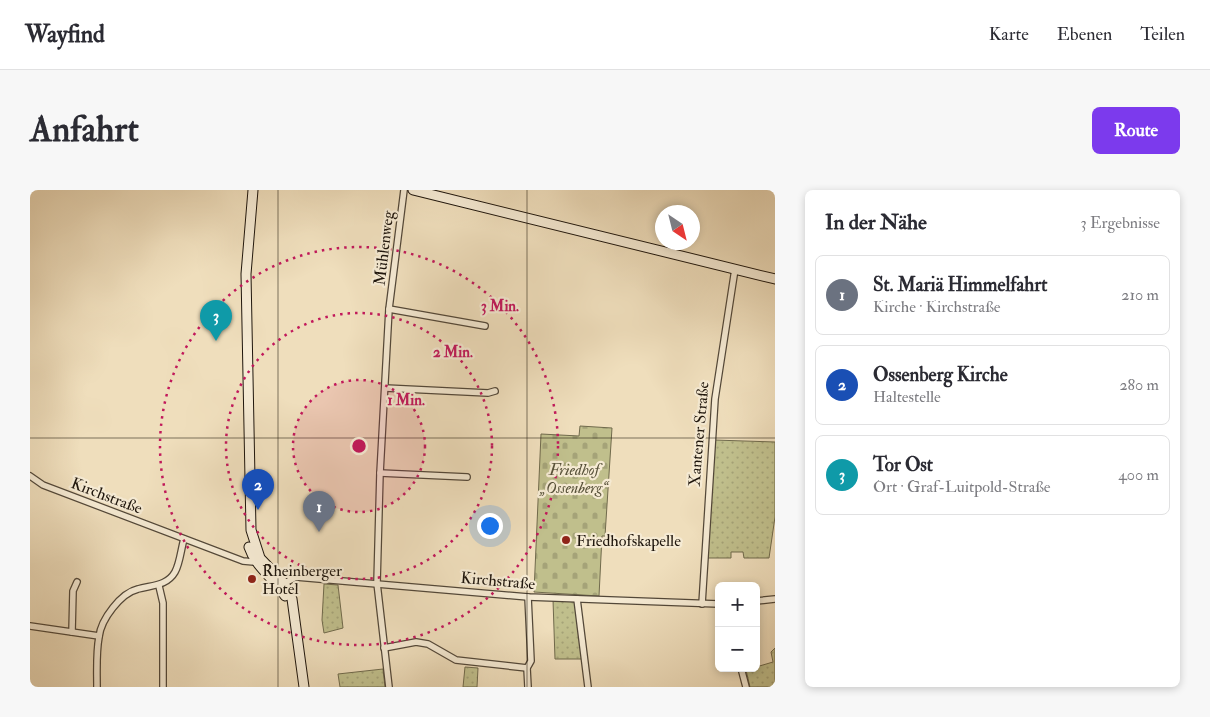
<!DOCTYPE html>
<html lang="de">
<meta charset="utf-8">
<style>
body{margin:0;font-family:"IM FELL Double Pica",serif;background:#f7f7f7;color:#2b2b33}
.controls{position:absolute;right:15px;bottom:15px;display:grid;overflow:hidden;border-radius:8px;box-shadow:0 2px 8px #0003}
.controls button{width:45px;height:45px;display:grid;place-items:center;padding:0;border:0;border-bottom:1px solid #e1e1e2;background:#fff;color:#2b2b33;font:25px sans-serif}
.compass{position:absolute;left:625px;top:15px;width:45px;height:45px;border-radius:50%;background:#fff;box-shadow:0 2px 8px #0003;rotate:145deg}
.you{position:absolute;left:459px;top:335px;width:18px;height:18px;margin:-12px;border:4px solid #fff;border-radius:50%;background:#1a73e8;box-shadow:0 0 0 8px #1a73e833}
.badge{display:grid;place-items:center;width:32px;height:32px;border-radius:50%;background:#7c3aed;color:#fff;font-size:16px;font-weight:700}
.pin{position:absolute;translate:-50% -41px;filter:drop-shadow(0 1px 2px #0008)}
.pin::after{content:'';position:absolute;top:26px;width:18px;height:15px;background:inherit;clip-path:polygon(0 0,100% 0,50% 100%)}
.list{margin:0;padding:0;list-style:none}
h2{display:flex;justify-content:space-between;align-items:center;height:65px;margin:0;padding:0 20px;font-size:21px}
h2 small{font-size:16px;font-weight:400;color:#7c7c81}
.list li{display:grid;grid-template-columns:32px 1fr auto;gap:15px;align-items:center;box-sizing:border-box;height:80px;margin:0 10px 10px;padding:0 10px;border:1px solid #e1e1e2;border-radius:8px}
.list b{display:block;font-size:19px;white-space:nowrap}
.list p{margin:0;font-size:16px;white-space:nowrap;color:#7c7c81}
.list em{font-size:16px;font-style:normal;color:#7c7c81}
.map{position:relative;flex:none;width:745px;height:497px;overflow:hidden;border-radius:8px}
header{display:flex;align-items:center;gap:30px;box-sizing:border-box;height:70px;padding:0 25px;background:#fff;border-bottom:1px solid #e1e1e2}
header strong{font-size:24px}
nav{display:flex;gap:28px;margin-inline-start:auto;font-size:18px}
.intro{display:flex;align-items:center;justify-content:space-between;box-sizing:border-box;height:120px;padding:0 30px}
h1{margin:0;font-size:35px}
.button{padding:12px 22px;border-radius:8px;background:#7c3aed;color:#fff;font-size:18px;font-weight:700}
main{display:flex;gap:30px;padding:0 30px}
aside{flex:1;background:#fff;border-radius:8px;box-shadow:0 2px 8px #0003}
.map>svg:first-child{display:block}
</style>
<header>
<strong>Wayfind</strong>
<nav><a>Karte</a><a>Ebenen</a><a>Teilen</a></nav>
</header>
<div class="intro"><h1>Anfahrt</h1><a class="button">Route</a></div>
<main>
<div class="map">
<svg width="745" height="497" viewBox="0 0 745 497">
<defs>
<pattern id="green-dots" width="8" height="8" patternUnits="userSpaceOnUse" patternTransform="scale(1.25)"><rect width="8" height="8" fill="#c0bf8c"/><path d="M2 2h.1M6 6h.1" fill="none" stroke="#a5a378" stroke-width="1.8" stroke-linecap="round"/></pattern>
<pattern id="cemetery-stones" width="16" height="16" patternUnits="userSpaceOnUse" patternTransform="scale(1.25)"><rect width="16" height="16" fill="#c0bf8c"/><path d="M2 7V4a2 2 0 0 1 4 0v3zM10 15v-3a2 2 0 0 1 4 0v3z" fill="#a5a378"/></pattern>
</defs>
<rect width="100%" height="100%" fill="#efdebc"/>
<filter id="stains"><feTurbulence type="fractalNoise" baseFrequency=".004" numOctaves="4"/><feColorMatrix values="0 0 0 0 .2 0 0 0 0 .09 0 0 0 0 .02 0 0 0 .5 -.17"/></filter>
<radialGradient id="worn" r=".72"><stop offset=".6" stop-color="#630" stop-opacity="0"/><stop offset="1" stop-color="#630" stop-opacity=".3"/></radialGradient>
<g fill="url(#green-dots)" stroke="#706a4c">
<path d="M 684,250 L 745,252 L 745,327 L 739,368 L 714,368 L 713,362 L 701,362 L 701,368 L 676,368 Z"/>
<path d="M 294,394 L 308,395 L 313,438 L 294,443 L 292,430 Z"/>
<path d="M 523,410 L 545,412 L 552,469 L 525,469 Z"/>
<path d="M 745,458 L 745,497 L 720,497 L 716,480 L 743,472 L 741,462 Z"/>
<path d="M 435,477 L 448,478 L 447,497 L 433,497 Z"/>
<path d="M 353,479 L 355,497 L 310,497 L 308,484 Z"/>
</g>
<path fill="url(#cemetery-stones)" stroke="#706a4c" d="M 550,236 L 582,238 L 575,346 L 572,346 L 569,406 L 504,402 L 511,244 L 549,246 Z"/>
<g fill="none" stroke-linecap="round" stroke-linejoin="round">
<g stroke="#534839" stroke-width="8">
<g id="street">
<path d="M 359,119 L 455,136"/>
<path d="M 355,198 L 458,203 L 465,201"/>
<path d="M 350,283 L 437,287"/>
<path d="M 0,286 L 13,295 L 213,371 L 224,372 L 228,369"/>
<path d="M 251,395 L 266,387 L 498,407 L 689,414"/>
<path d="M 129,396 L 133,413 L 133,497"/>
<path d="M 547,409 L 558,497"/>
<path d="M 726,411 L 745,409"/>
<path d="M 672,414 L 685,209 L 705,79"/>
<path d="M 0,436 L 69,446"/>
<path d="M 42,442 L 43,401 L 47,392"/>
<path d="M 354,458 L 386,452 L 398,454 L 426,470 L 497,478"/>
<path d="M 711,478 L 716,497"/>
<path d="M 67,497 C 67,481 66,463 69,447 C 71,429 91,403 108,399 C 122,395 137,396 145,382 C 150,373 151,359 154,349"/>
<path d="M 359,497 L 347,393 L 350,283 L 359,119 L 374,0"/>
<path d="M 498,497 L 497,478 L 501,471 L 498,407"/>
</g>
</g>
<g stroke="#1f160d" stroke-width="11">
<g id="secondary">
<path d="M 223,0 L 216,84 L 221,340 L 230,368 L 254,393 L 262,409 L 274,497"/>
<path d="M 383,0 L 745,89"/>
<path d="M 219,357 C 226,378 244,388 255,406"/>
</g>
</g>
<use href="#street" stroke="#f5ead3" stroke-width="5.5"/>
<use href="#secondary" stroke="#f5ead3" stroke-width="9"/>
</g>
<path fill="none" stroke="#1f160d" stroke-width="1" stroke-opacity="0.55" d="M 248,0 L 248,497M 497,0 L 497,497M 0,248 L 745,248"/>
<circle cx="329" cy="256" r="66" fill="#c2185b" fill-opacity=".12"/>
<g fill="none" stroke="#c2185b" stroke-width="2.5" stroke-dasharray="2.5 5">
<circle cx="329" cy="256" r="66"/>
<circle cx="329" cy="256" r="133"/>
<circle cx="329" cy="256" r="199"/>
</g>
<g fill="#8f2418" stroke="#f5ead3" stroke-width="2">
<circle cx="536" cy="350" r="5"/>
<circle cx="222" cy="389" r="5"/>
</g>
<g text-anchor="middle" stroke-width="4.5" stroke-linejoin="round" paint-order="stroke">
<g font-size="16" fill="#1f160d" stroke="#f5ead3">
<text transform="translate(353 58) rotate(-83)" y="6">Mühlenweg</text>
<text transform="translate(668 244) rotate(-85)" y="6">Xantener Straße</text>
<text transform="translate(77 305) rotate(21)" y="6">Kirchstraße</text>
<text transform="translate(468 390) rotate(5)" y="6">Kirchstraße</text>
</g>
<g font-size="16" font-style="italic" fill="#575139" stroke="#f5ead3">
<text x="544" y="285">Friedhof<tspan x="544" dy="18">„Ossenberg“</tspan></text>
</g>
<g font-size="16" fill="#1f160d" stroke="#f5ead3" text-anchor="start">
<text x="546" y="356">Friedhofskapelle</text>
<text x="232" y="386">Rheinberger<tspan x="232" dy="18">Hotel</tspan></text>
</g>
</g>
<circle cx="329" cy="256" r="8" fill="#c2185b" stroke="#f5ead3" stroke-width="2.5"/>
<g font-size="15" text-anchor="middle" font-weight="bold" fill="#c2185b" stroke="#f5ead3" stroke-width="4.5" stroke-linejoin="round" paint-order="stroke">
<text x="470" y="121">3 Min.</text>
<text x="423" y="167">2 Min.</text>
<text x="376" y="215">1 Min.</text>
</g>
<rect width="100%" height="100%" filter="url(#stains)"/>
<rect width="100%" height="100%" fill="url(#worn)"/>
</svg>
<div class="controls">
<button>+</button>
<button>−</button>
</div>
<svg class="compass" viewBox="-18 -18 36 36"><path d="M0-13l5 13h-10z" fill="#e53935"/><path d="M0 13l5-13h-10z" fill="#7c7c81"/></svg>
<div class="you"></div>
<div class="pin badge" style="left:289px;top:342px;background:#6b7280">1</div>
<div class="pin badge" style="left:228px;top:320px;background:#1a4fb4">2</div>
<div class="pin badge" style="left:186px;top:151px;background:#0f9aa8">3</div>
</div>
<aside>
<h2>In der Nähe<small>3 Ergebnisse</small></h2>
<ul class="list">
<li><span class="badge" style="background:#6b7280">1</span><div><b>St. Mariä Himmelfahrt</b><p>Kirche · Kirchstraße</p></div><em>210 m</em></li>
<li><span class="badge" style="background:#1a4fb4">2</span><div><b>Ossenberg Kirche</b><p>Haltestelle</p></div><em>280 m</em></li>
<li><span class="badge" style="background:#0f9aa8">3</span><div><b>Tor Ost</b><p>Ort · Graf-Luitpold-Straße</p></div><em>400 m</em></li>
</ul>
</aside>
</main>
